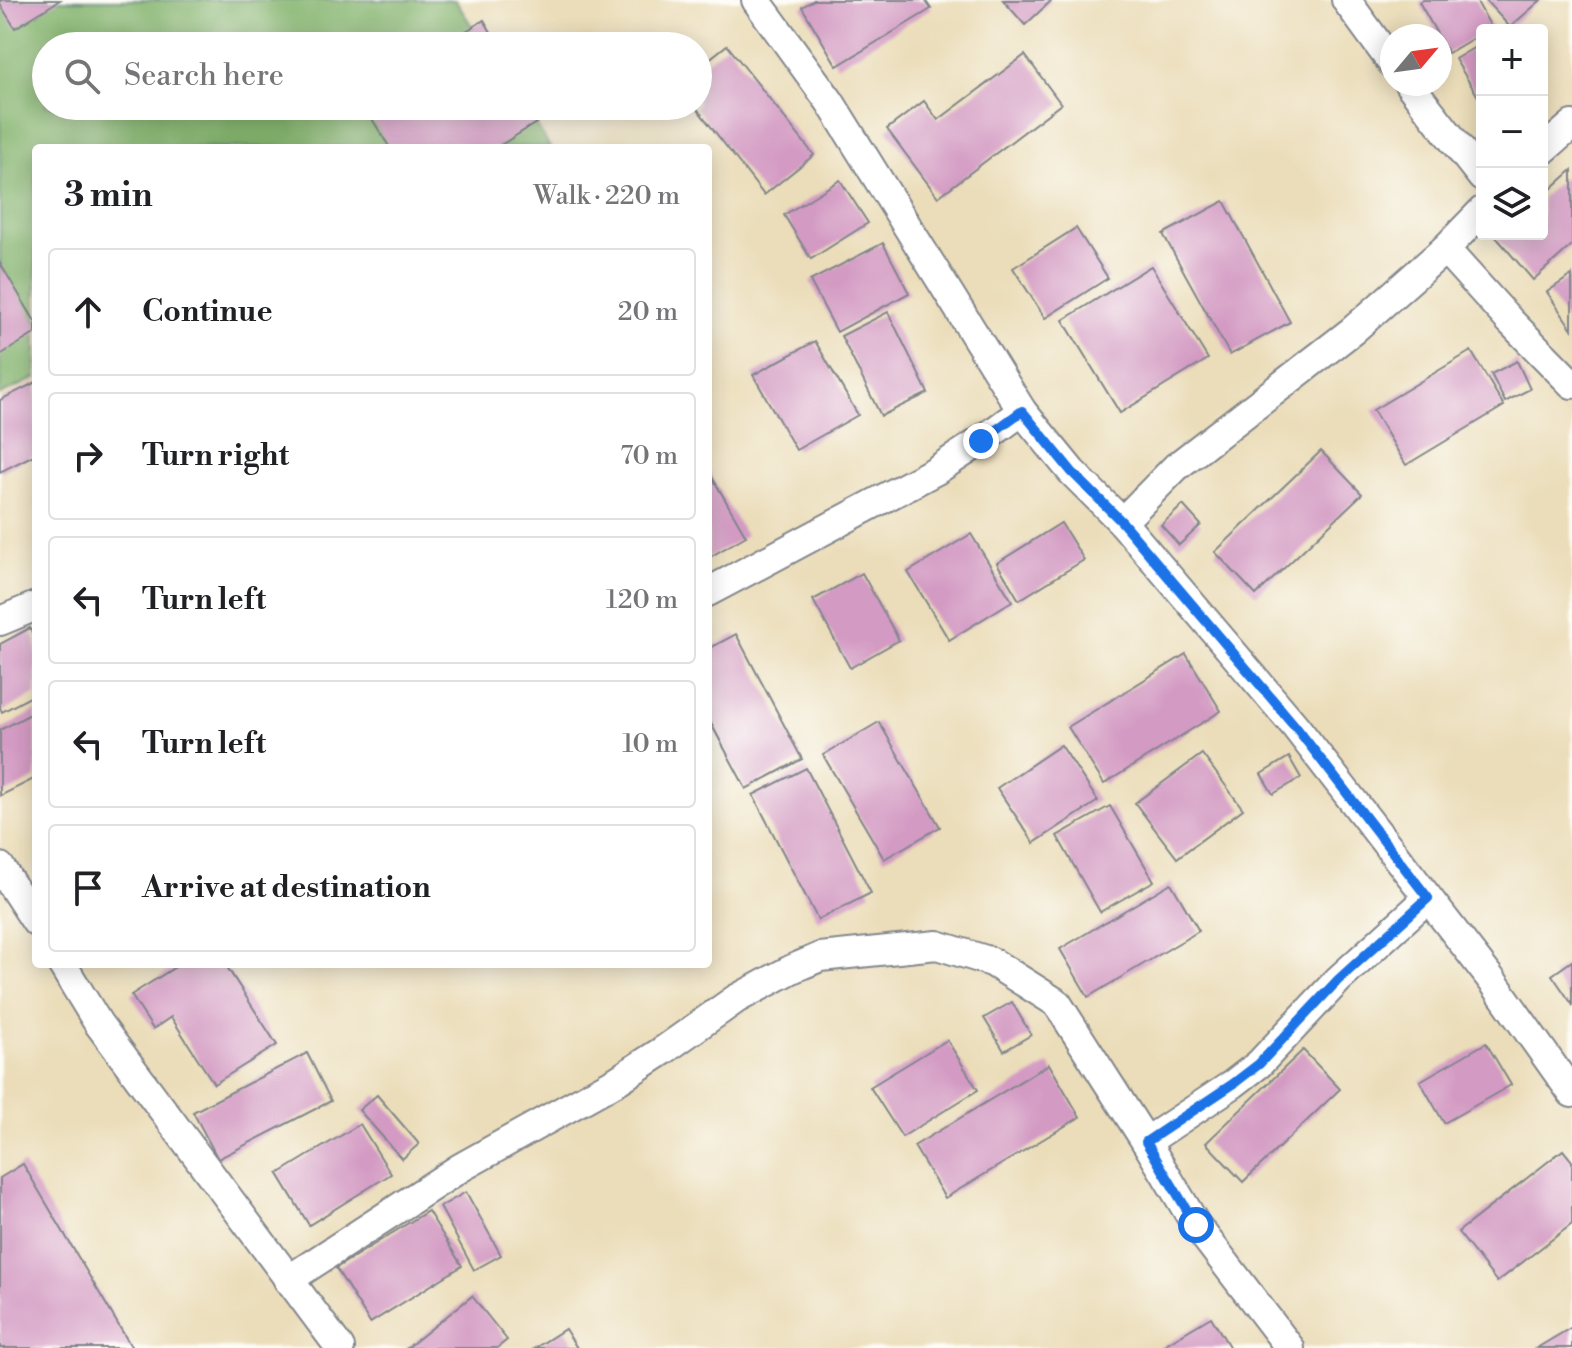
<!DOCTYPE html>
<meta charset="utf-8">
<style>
body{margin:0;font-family:"Libre Bodoni",serif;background:#f2f2f2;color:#202124}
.controls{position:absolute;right:24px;top:24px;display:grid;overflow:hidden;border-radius:8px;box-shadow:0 4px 20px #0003}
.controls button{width:72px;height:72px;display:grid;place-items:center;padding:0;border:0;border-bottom:2px solid #e0e0e0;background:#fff;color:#202124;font:40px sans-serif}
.compass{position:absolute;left:1380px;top:24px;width:72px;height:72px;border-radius:50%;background:#fff;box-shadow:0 4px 20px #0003;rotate:61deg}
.stop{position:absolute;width:24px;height:24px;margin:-18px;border:6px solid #1a73e8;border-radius:50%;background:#fff}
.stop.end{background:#1a73e8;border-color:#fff;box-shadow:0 2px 8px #0008}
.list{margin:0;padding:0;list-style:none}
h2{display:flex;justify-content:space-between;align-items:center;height:104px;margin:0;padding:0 32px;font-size:34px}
h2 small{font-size:26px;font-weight:400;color:#757577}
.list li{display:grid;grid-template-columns:52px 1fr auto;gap:24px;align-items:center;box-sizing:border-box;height:128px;margin:0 16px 16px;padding:0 16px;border:2px solid #e0e0e0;border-radius:8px}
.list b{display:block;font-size:30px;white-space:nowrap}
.list em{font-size:26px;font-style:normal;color:#757577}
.icon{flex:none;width:44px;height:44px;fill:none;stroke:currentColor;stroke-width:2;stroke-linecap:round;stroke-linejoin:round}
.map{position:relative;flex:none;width:1572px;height:1348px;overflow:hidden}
.search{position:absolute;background:#fff;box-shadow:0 4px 20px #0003;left:32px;top:32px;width:680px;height:88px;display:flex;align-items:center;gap:20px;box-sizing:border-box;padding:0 28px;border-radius:44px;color:#757577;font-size:30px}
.panel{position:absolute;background:#fff;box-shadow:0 4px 20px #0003;left:32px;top:144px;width:680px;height:824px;border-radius:8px}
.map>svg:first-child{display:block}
</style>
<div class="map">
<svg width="1572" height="1348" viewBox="0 0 1572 1348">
<rect width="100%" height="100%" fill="#fdfcf7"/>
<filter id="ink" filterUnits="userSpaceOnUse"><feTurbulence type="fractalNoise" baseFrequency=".0125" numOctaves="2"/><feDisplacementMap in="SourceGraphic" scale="16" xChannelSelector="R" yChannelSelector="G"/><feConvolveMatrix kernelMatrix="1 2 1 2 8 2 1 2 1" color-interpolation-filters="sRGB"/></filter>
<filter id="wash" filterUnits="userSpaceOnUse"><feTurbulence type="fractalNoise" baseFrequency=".006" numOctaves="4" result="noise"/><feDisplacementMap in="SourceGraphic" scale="32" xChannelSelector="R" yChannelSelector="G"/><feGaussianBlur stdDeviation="1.8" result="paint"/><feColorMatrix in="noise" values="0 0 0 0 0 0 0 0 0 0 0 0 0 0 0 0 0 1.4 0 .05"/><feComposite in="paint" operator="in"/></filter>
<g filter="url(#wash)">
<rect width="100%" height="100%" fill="#ebddb9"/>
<path fill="#83b36d" stroke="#4f7166" stroke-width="2" d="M 0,0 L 455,0 L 485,46 L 46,46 L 46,106 L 524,106 L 550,147 L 36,148 L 36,378 L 0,395 Z"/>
<g id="blocks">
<g fill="#d39ac3">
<path d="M 0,0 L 60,0 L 15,28 L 0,4 Z"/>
<path d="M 814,0 L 925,0 L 931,9 L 837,66 L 802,7 Z"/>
<path d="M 1003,0 L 1052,0 L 1025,25 Z"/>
<path d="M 1423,0 L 1476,0 L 1491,27 L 1482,30 L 1482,33 L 1448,53 L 1419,2 Z"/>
<path d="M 1485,0 L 1541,0 L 1510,27 Z"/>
<path d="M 484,20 L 499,46 L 442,46 Z"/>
<path d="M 1482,43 L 1482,103 L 1455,59 Z"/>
<path d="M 727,45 L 814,155 L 764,195 L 695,106 L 698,106 L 698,68 Z"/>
<path d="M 1025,55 L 1061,104 L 938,197 L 887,129 L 924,101 L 938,120 Z"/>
<path d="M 364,106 L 537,106 L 544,118 L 496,148 L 390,148 Z"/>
<path d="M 1572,170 L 1572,245 L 1533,280 L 1496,237 L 1499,234 L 1542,234 L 1542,197 Z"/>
<path d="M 840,180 L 868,223 L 811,259 L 784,215 Z"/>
<path d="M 1224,201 L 1290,322 L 1230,355 L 1163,234 Z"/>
<path d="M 1076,228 L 1108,278 L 1045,318 L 1013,268 Z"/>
<path d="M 883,243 L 909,293 L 837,332 L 810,281 Z"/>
<path d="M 0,263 L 36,323 L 36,333 L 0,355 Z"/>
<path d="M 1151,266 L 1208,359 L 1120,413 L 1063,320 Z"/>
<path d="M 1572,275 L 1572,329 L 1547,292 Z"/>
<path d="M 888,312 L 928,393 L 881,416 L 841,336 Z"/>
<path d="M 815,341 L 858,415 L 796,450 L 753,375 Z"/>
<path d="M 1471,351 L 1504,406 L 1406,465 L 1373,410 Z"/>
<path d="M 1517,361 L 1530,389 L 1505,402 L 1491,374 Z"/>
<path d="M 36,382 L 36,454 L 0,472 L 0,400 Z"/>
<path d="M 1321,451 L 1362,494 L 1256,595 L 1215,552 Z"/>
<path d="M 708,470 L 746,536 L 708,558 Z"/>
<path d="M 1183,505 L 1201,525 L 1179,545 L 1161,525 Z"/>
<path d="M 1061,523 L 1084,560 L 1019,600 L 997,563 Z"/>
<path d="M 971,534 L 1012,601 L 949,640 L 908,572 Z"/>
<path d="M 862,573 L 899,640 L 850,668 L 813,600 Z"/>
<path d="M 30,628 L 36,641 L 36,694 L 2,712 L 0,708 L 0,644 Z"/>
<path d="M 736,634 L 802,759 L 746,789 L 708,718 L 708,649 Z"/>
<path d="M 1186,654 L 1221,711 L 1104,784 L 1068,727 Z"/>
<path d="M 36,711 L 36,778 L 0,796 L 0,730 Z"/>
<path d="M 879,722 L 940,827 L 884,859 L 823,755 Z"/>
<path d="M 1061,745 L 1098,801 L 1034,843 L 997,788 Z"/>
<path d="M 1202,754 L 1243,809 L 1177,858 L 1135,803 Z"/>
<path d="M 1289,757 L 1301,778 L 1273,794 L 1261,774 Z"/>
<path d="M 806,768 L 871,893 L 818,920 L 753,795 Z"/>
<path d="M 1110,806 L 1154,881 L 1100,912 L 1057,836 Z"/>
<path d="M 1171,883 L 1199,931 L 1088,997 L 1060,949 Z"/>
<path d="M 1572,961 L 1572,1004 L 1552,975 Z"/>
<path d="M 180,964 L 225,964 L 277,1045 L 214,1084 L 171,1017 L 153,1029 L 131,995 Z"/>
<path d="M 1012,1002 L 1031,1035 L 1004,1051 L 984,1018 Z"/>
<path d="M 947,1040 L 978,1090 L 902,1137 L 870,1087 Z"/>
<path d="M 1486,1043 L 1511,1085 L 1444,1123 L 1420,1081 Z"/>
<path d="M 1303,1050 L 1340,1089 L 1243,1182 L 1206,1143 Z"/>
<path d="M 307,1053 L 331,1101 L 218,1159 L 193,1112 Z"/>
<path d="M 1049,1064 L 1080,1117 L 945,1198 L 914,1146 Z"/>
<path d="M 377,1095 L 419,1144 L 402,1159 L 359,1110 Z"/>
<path d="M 360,1124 L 391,1174 L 309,1225 L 278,1174 Z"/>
<path d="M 1563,1150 L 1572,1161 L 1572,1224 L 1497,1282 L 1458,1232 Z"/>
<path d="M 23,1164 L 132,1348 L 0,1348 L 0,1178 Z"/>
<path d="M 466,1192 L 501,1255 L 474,1270 L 440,1207 Z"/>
<path d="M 428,1211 L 462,1266 L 370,1323 L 336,1268 Z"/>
<path d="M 472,1296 L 507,1340 L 497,1348 L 407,1348 Z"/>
<path d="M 1211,1317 L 1230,1348 L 1159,1348 Z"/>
<path d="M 1572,1327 L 1572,1348 L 1537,1348 Z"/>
<path d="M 565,1329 L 577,1348 L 535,1348 Z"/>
</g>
</g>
</g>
<g filter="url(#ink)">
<use href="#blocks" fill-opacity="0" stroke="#83868c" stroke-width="2"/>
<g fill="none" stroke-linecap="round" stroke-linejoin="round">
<g stroke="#83868c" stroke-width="32">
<g id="minor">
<path d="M 756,0 L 830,102 L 1022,411"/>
<path d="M 1346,0 L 1392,63"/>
<path d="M 1409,84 L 1482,177"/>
<path d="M 1542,151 L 1572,125"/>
<path d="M 1445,249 L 1510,321 L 1572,384"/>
<path d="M 1122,522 L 1176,467 L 1352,331 L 1445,249 L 1482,211"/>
<path d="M 708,592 L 935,471 L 981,441 L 1022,411 L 1072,472 L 1122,522 L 1295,726 L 1494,983 L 1572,1093"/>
<path d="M 0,621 L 36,606"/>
<path d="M 0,867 L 36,922"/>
<path d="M 62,964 L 98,1023 L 340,1348"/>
<path d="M 1146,1142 L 1196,1225 L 1290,1348"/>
<path d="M 288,1280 L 460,1168 L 618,1080 L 664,1050 L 736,999 L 792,969 L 820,957 L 937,945 L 992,962 L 1057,1003 L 1146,1142 L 1233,1084 L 1259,1064 L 1338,980 L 1428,898"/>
</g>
</g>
<use href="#minor" stroke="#fff" stroke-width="28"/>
</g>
</g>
<g fill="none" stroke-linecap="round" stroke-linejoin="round" filter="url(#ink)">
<path stroke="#1a73e8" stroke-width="10" d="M 981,441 L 1022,411 L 1072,472 L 1122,522 L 1295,726 L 1428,898 L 1338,980 L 1259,1064 L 1233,1084 L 1146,1142 L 1196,1225"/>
</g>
</svg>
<div class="controls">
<button>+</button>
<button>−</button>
<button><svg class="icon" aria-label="layers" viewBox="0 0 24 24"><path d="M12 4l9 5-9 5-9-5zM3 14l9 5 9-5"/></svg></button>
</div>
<svg class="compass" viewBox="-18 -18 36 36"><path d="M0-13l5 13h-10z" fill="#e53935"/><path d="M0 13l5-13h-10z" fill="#757577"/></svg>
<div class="stop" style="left:1196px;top:1225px"></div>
<div class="stop end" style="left:981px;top:441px"></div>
<div class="search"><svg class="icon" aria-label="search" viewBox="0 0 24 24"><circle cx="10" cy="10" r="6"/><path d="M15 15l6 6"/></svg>Search here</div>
<section class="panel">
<h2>3 min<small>Walk · 220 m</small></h2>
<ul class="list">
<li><svg class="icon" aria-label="ahead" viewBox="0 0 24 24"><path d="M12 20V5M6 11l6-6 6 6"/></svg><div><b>Continue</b></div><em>20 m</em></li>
<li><svg class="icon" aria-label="right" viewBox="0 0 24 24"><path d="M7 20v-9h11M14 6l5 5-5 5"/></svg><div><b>Turn right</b></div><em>70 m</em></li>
<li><svg class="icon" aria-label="left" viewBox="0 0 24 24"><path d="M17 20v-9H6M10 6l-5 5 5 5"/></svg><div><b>Turn left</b></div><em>120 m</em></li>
<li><svg class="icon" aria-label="left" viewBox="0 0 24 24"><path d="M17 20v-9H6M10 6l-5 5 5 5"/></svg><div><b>Turn left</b></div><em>10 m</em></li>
<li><svg class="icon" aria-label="arrive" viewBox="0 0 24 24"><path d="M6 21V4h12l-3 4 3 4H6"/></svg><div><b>Arrive at destination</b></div></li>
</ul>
</section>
</div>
